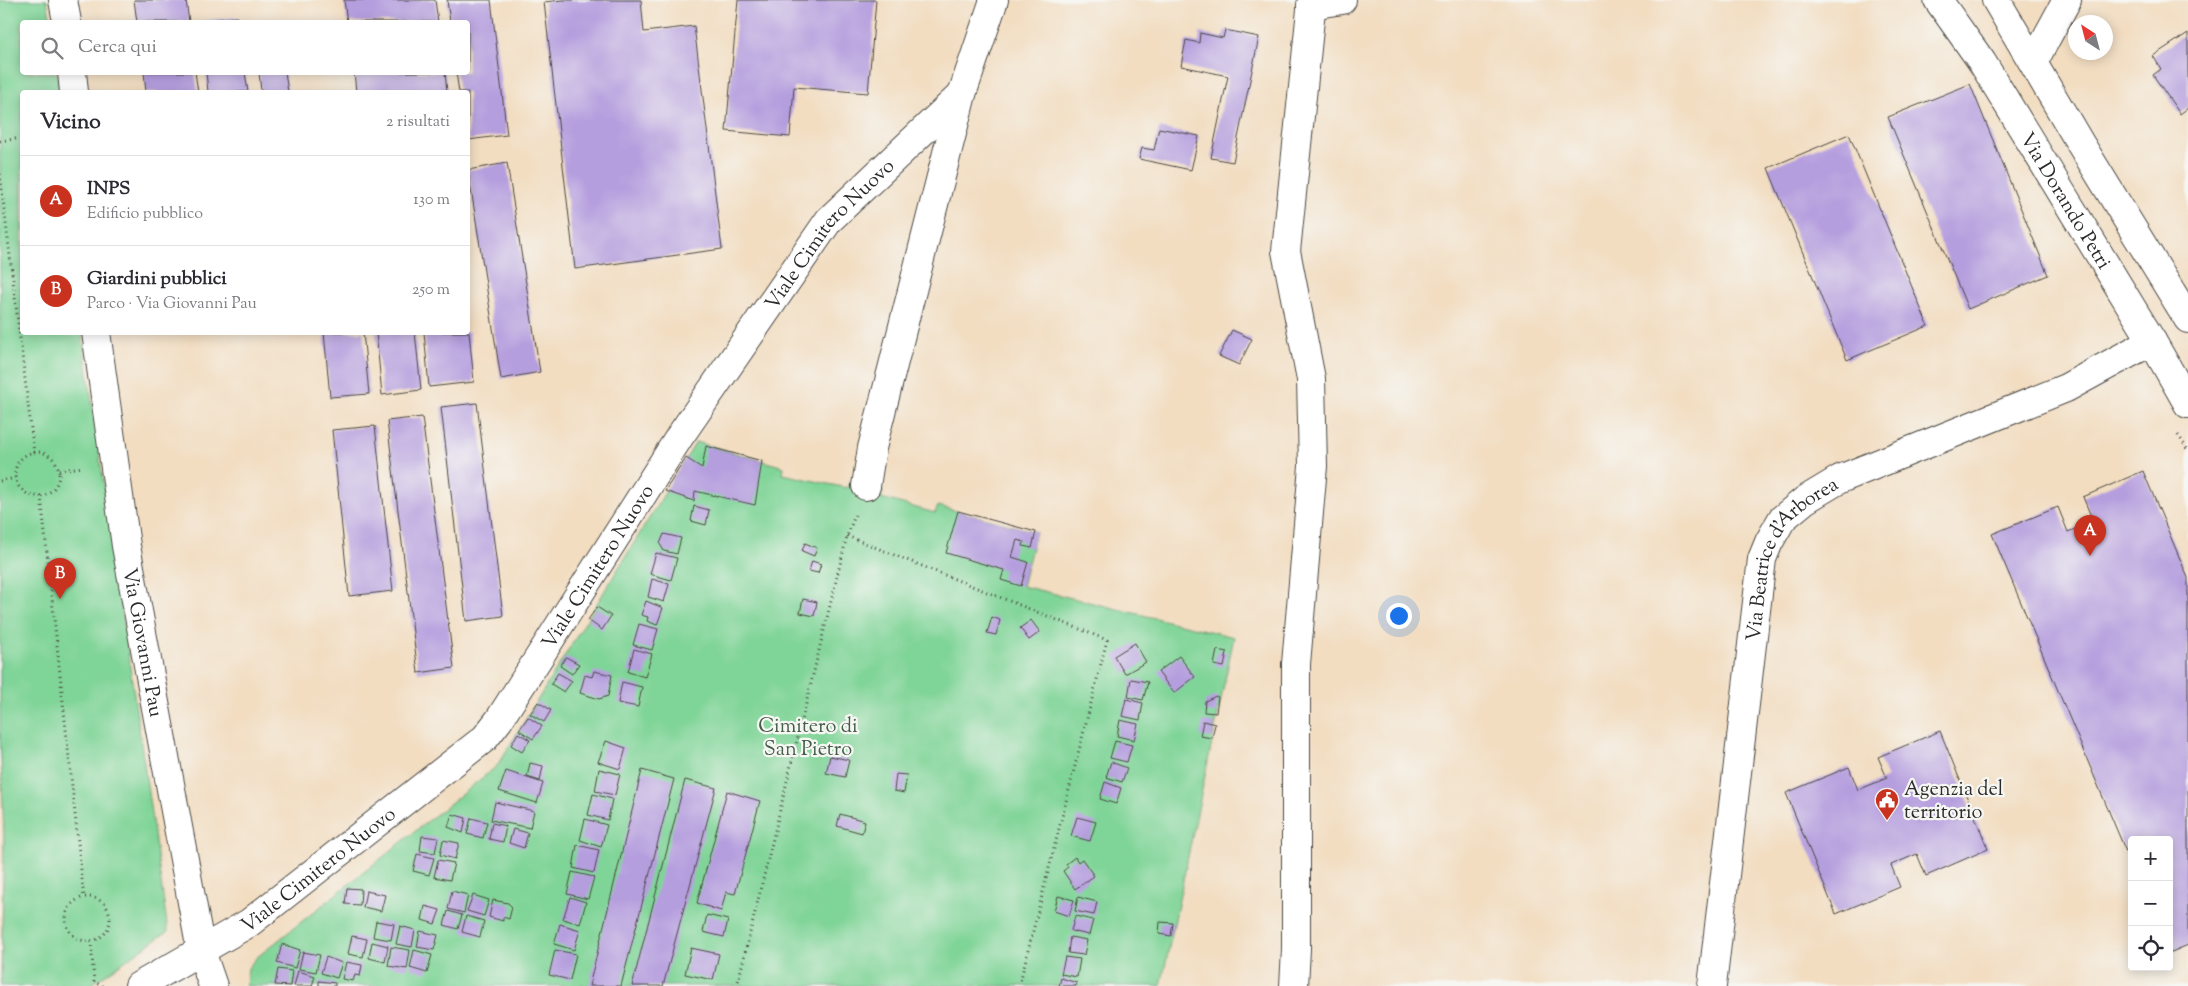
<!DOCTYPE html>
<html lang="it">
<meta charset="utf-8">
<style>
body{margin:0;font-family:"Sorts Mill Goudy",serif;background:#f2f2f3;color:#2b2b33}
.controls{position:absolute;right:15px;bottom:15px;display:grid;overflow:hidden;border-radius:5px;box-shadow:0 2px 12px #0003}
.controls button{width:45px;height:45px;display:grid;place-items:center;padding:0;border:0;border-bottom:1px solid #e1e1e2;background:#fff;color:#2b2b33;font:25px sans-serif}
.compass{position:absolute;left:2068px;top:15px;width:45px;height:45px;border-radius:50%;background:#fff;box-shadow:0 2px 12px #0003;rotate:324deg}
.you{position:absolute;left:1398px;top:615px;width:18px;height:18px;margin:-12px;border:4px solid #fff;border-radius:50%;background:#1a73e8;box-shadow:0 0 0 8px #1a73e833}
.badge{display:grid;place-items:center;width:32px;height:32px;border-radius:50%;background:#c8321e;color:#fff;font-size:16px;font-weight:700}
.pin{position:absolute;translate:-50% -41px;filter:drop-shadow(0 1px 2px #0008)}
.pin::after{content:'';position:absolute;top:26px;width:18px;height:15px;background:inherit;clip-path:polygon(0 0,100% 0,50% 100%)}
.list{margin:0;padding:0;list-style:none}
h2{display:flex;justify-content:space-between;align-items:center;height:65px;margin:0;padding:0 20px;font-size:21px}
h2 small{font-size:16px;font-weight:400;color:#7c7c81}
.list li{display:grid;grid-template-columns:32px 1fr auto;gap:15px;align-items:center;box-sizing:border-box;height:90px;padding:0 20px;border-top:1px solid #e1e1e2}
.list b{display:block;font-size:19px;white-space:nowrap}
.list p{margin:0;font-size:16px;white-space:nowrap;color:#7c7c81}
.list em{font-size:16px;font-style:normal;color:#7c7c81}
.icon{flex:none;width:28px;height:28px;fill:none;stroke:currentColor;stroke-width:2;stroke-linecap:round;stroke-linejoin:round}
.map{position:relative;flex:none;width:2188px;height:986px;overflow:hidden}
.search{position:absolute;background:#fff;box-shadow:0 2px 12px #0003;left:20px;top:20px;width:450px;height:55px;display:flex;align-items:center;gap:12px;box-sizing:border-box;padding:0 18px;border-radius:5px;color:#7c7c81;font-size:19px}
.panel{position:absolute;background:#fff;box-shadow:0 2px 12px #0003;left:20px;top:90px;width:450px;height:245px;border-radius:5px}
.map>svg:first-child{display:block}
</style>
<div class="map">
<svg width="2188" height="986" viewBox="0 0 2188 986">
<rect width="100%" height="100%" fill="#f6f6f2"/>
<filter id="ink" filterUnits="userSpaceOnUse"><feTurbulence type="fractalNoise" baseFrequency=".02" numOctaves="2"/><feDisplacementMap in="SourceGraphic" scale="10" xChannelSelector="R" yChannelSelector="G"/><feConvolveMatrix kernelMatrix="1 2 1 2 8 2 1 2 1" color-interpolation-filters="sRGB"/></filter>
<filter id="wash" filterUnits="userSpaceOnUse"><feTurbulence type="fractalNoise" baseFrequency=".0096" numOctaves="4" result="noise"/><feDisplacementMap in="SourceGraphic" scale="20" xChannelSelector="R" yChannelSelector="G"/><feGaussianBlur stdDeviation="1.12" result="paint"/><feColorMatrix in="noise" values="0 0 0 0 0 0 0 0 0 0 0 0 0 0 0 0 0 1.4 0 .05"/><feComposite in="paint" operator="in"/></filter>
<g filter="url(#wash)">
<rect width="100%" height="100%" fill="#f2ddc1"/>
<g fill="#7fd497" stroke="#558061">
<path d="M 0,0 L 47,0 L 51,22 L 22,22 L 22,72 L 57,73 L 59,92 L 22,92 L 22,332 L 82,333 L 168,931 L 89,986 L 1,986 L 4,835 L 0,734 Z"/>
<path d="M 696,442 L 784,467 L 783,474 L 847,488 L 850,481 L 883,491 L 881,498 L 935,513 L 938,506 L 1036,532 L 1022,586 L 1234,637 L 1161,986 L 246,986 L 248,968 L 256,958 L 497,766 Z"/>
</g>
<g id="blocks">
<g fill="#b59ede">
<path d="M 134,0 L 186,0 L 189,22 L 137,22 Z"/>
<path d="M 344,0 L 435,0 L 438,22 L 347,22 Z"/>
<path d="M 447,0 L 491,0 L 507,135 L 468,140 L 468,92 L 459,92 L 456,72 L 468,72 L 468,22 L 450,22 Z"/>
<path d="M 562,0 L 641,0 L 644,32 L 694,26 L 722,249 L 575,269 L 544,2 Z"/>
<path d="M 738,0 L 876,0 L 868,93 L 794,87 L 790,137 L 726,131 Z"/>
<path d="M 238,17 L 239,22 L 201,22 L 201,21 Z"/>
<path d="M 1225,30 L 1259,37 L 1233,162 L 1211,158 L 1228,76 L 1181,66 L 1186,40 L 1199,43 L 1200,33 L 1223,38 Z"/>
<path d="M 2188,33 L 2188,108 L 2180,114 L 2153,75 L 2161,69 L 2153,56 Z"/>
<path d="M 144,72 L 195,72 L 198,92 L 146,92 Z"/>
<path d="M 206,72 L 245,72 L 248,92 L 208,92 Z"/>
<path d="M 259,72 L 285,72 L 288,92 L 261,92 Z"/>
<path d="M 354,72 L 445,72 L 447,92 L 356,92 Z"/>
<path d="M 1970,84 L 2048,275 L 1968,309 L 1888,117 Z"/>
<path d="M 1159,128 L 1199,136 L 1191,170 L 1139,159 L 1142,148 L 1154,150 Z"/>
<path d="M 1849,134 L 1928,326 L 1847,360 L 1768,168 Z"/>
<path d="M 507,163 L 540,372 L 501,379 L 468,170 Z"/>
<path d="M 1232,330 L 1252,339 L 1239,365 L 1219,356 Z"/>
<path d="M 324,332 L 363,332 L 369,394 L 330,397 Z"/>
<path d="M 376,332 L 415,332 L 421,390 L 382,395 Z"/>
<path d="M 424,332 L 469,332 L 474,382 L 429,387 Z"/>
<path d="M 477,403 L 503,616 L 466,621 L 441,407 Z"/>
<path d="M 422,417 L 454,668 L 418,673 L 387,421 Z"/>
<path d="M 375,426 L 393,591 L 349,596 L 332,430 Z"/>
<path d="M 706,446 L 762,461 L 755,505 L 695,491 L 694,501 L 665,491 L 686,458 L 702,468 Z"/>
<path d="M 2143,471 L 2188,578 L 2188,945 L 2169,953 L 2169,840 L 2132,840 L 2132,866 L 1992,534 L 2058,507 L 2068,532 L 2093,521 L 2083,497 Z"/>
<path d="M 694,506 L 709,510 L 706,525 L 691,521 Z"/>
<path d="M 958,511 L 1036,532 L 1032,548 L 1023,546 L 1024,542 L 1017,540 L 1012,557 L 1028,562 L 1021,586 L 1001,580 L 1004,570 L 946,553 Z"/>
<path d="M 664,534 L 681,538 L 677,554 L 664,551 L 660,544 Z"/>
<path d="M 805,543 L 817,548 L 814,556 L 802,551 Z"/>
<path d="M 656,553 L 677,558 L 671,580 L 650,574 Z"/>
<path d="M 812,561 L 821,564 L 818,573 L 809,571 Z"/>
<path d="M 652,579 L 669,584 L 664,602 L 648,597 Z"/>
<path d="M 803,599 L 817,602 L 814,616 L 800,613 Z"/>
<path d="M 646,601 L 663,608 L 657,625 L 647,621 L 648,617 L 641,615 Z"/>
<path d="M 597,607 L 611,616 L 602,630 L 588,620 Z"/>
<path d="M 992,617 L 1000,620 L 996,635 L 987,633 Z"/>
<path d="M 1031,620 L 1040,632 L 1029,640 L 1020,628 Z"/>
<path d="M 639,624 L 658,629 L 652,650 L 633,645 Z"/>
<path d="M 1135,643 L 1146,662 L 1125,674 L 1114,656 Z"/>
<path d="M 634,649 L 652,654 L 645,677 L 628,672 Z"/>
<path d="M 1217,650 L 1227,652 L 1224,667 L 1214,665 Z"/>
<path d="M 1179,656 L 1195,677 L 1174,693 L 1158,672 Z"/>
<path d="M 566,657 L 579,664 L 572,674 L 560,666 Z"/>
<path d="M 594,671 L 612,675 L 608,696 L 599,699 L 580,693 L 585,675 L 592,677 Z"/>
<path d="M 558,673 L 572,681 L 564,692 L 551,684 Z"/>
<path d="M 1131,679 L 1148,682 L 1143,700 L 1128,697 Z"/>
<path d="M 622,682 L 642,687 L 638,707 L 618,703 Z"/>
<path d="M 1216,696 L 1218,697 L 1216,713 L 1204,712 L 1205,701 Z"/>
<path d="M 1126,699 L 1143,703 L 1140,720 L 1122,716 Z"/>
<path d="M 538,702 L 551,710 L 544,722 L 530,714 Z"/>
<path d="M 528,717 L 542,726 L 533,739 L 519,730 Z"/>
<path d="M 1120,720 L 1138,724 L 1134,740 L 1117,736 Z"/>
<path d="M 1203,721 L 1215,724 L 1212,738 L 1200,736 Z"/>
<path d="M 1940,731 L 1988,849 L 1926,876 L 1917,854 L 1891,865 L 1900,887 L 1836,914 L 1786,793 L 1849,767 L 1858,790 L 1887,778 L 1878,757 Z"/>
<path d="M 518,733 L 530,740 L 522,752 L 511,745 Z"/>
<path d="M 606,741 L 626,748 L 620,769 L 598,762 Z"/>
<path d="M 1115,741 L 1132,745 L 1127,762 L 1110,758 Z"/>
<path d="M 830,756 L 849,760 L 845,777 L 826,773 Z"/>
<path d="M 1111,762 L 1127,768 L 1122,782 L 1106,777 Z"/>
<path d="M 530,763 L 543,766 L 540,781 L 527,777 Z"/>
<path d="M 599,769 L 620,774 L 615,795 L 595,791 Z"/>
<path d="M 642,770 L 674,779 L 621,986 L 589,986 Z"/>
<path d="M 506,771 L 543,783 L 537,803 L 499,791 Z"/>
<path d="M 896,774 L 907,775 L 904,793 L 894,791 Z"/>
<path d="M 685,780 L 716,788 L 663,986 L 632,986 Z"/>
<path d="M 1105,782 L 1121,788 L 1116,804 L 1100,799 Z"/>
<path d="M 727,791 L 760,801 L 735,894 L 726,892 L 721,911 L 697,903 Z"/>
<path d="M 593,794 L 612,799 L 608,820 L 588,815 Z"/>
<path d="M 495,802 L 534,811 L 530,828 L 491,820 Z"/>
<path d="M 452,814 L 466,818 L 463,833 L 448,827 Z"/>
<path d="M 840,814 L 865,821 L 862,833 L 837,826 Z"/>
<path d="M 1077,817 L 1096,822 L 1090,841 L 1071,836 Z"/>
<path d="M 471,818 L 487,822 L 483,838 L 467,834 Z"/>
<path d="M 585,819 L 607,825 L 601,847 L 580,840 Z"/>
<path d="M 492,823 L 506,826 L 503,842 L 489,839 Z"/>
<path d="M 513,829 L 528,833 L 524,848 L 509,843 Z"/>
<path d="M 422,836 L 438,838 L 435,853 L 420,851 Z"/>
<path d="M 443,840 L 459,843 L 455,859 L 440,855 Z"/>
<path d="M 577,845 L 599,850 L 594,873 L 573,868 Z"/>
<path d="M 417,854 L 434,858 L 429,875 L 413,871 Z"/>
<path d="M 1075,857 L 1078,862 L 1082,859 L 1094,876 L 1075,889 L 1063,871 L 1068,867 L 1066,864 Z"/>
<path d="M 438,860 L 454,863 L 450,880 L 434,877 Z"/>
<path d="M 572,872 L 594,877 L 588,899 L 567,894 Z"/>
<path d="M 347,888 L 361,889 L 360,905 L 345,904 Z"/>
<path d="M 366,891 L 385,895 L 381,911 L 363,907 Z"/>
<path d="M 452,891 L 468,895 L 464,913 L 448,909 Z"/>
<path d="M 473,895 L 489,900 L 484,916 L 467,911 Z"/>
<path d="M 1058,896 L 1074,900 L 1069,916 L 1054,911 Z"/>
<path d="M 570,897 L 586,902 L 580,924 L 563,919 Z"/>
<path d="M 1078,897 L 1097,902 L 1094,915 L 1075,911 Z"/>
<path d="M 493,900 L 508,903 L 512,907 L 509,919 L 503,917 L 503,921 L 489,917 Z"/>
<path d="M 425,906 L 440,910 L 435,924 L 422,920 Z"/>
<path d="M 448,911 L 462,915 L 458,929 L 444,925 Z"/>
<path d="M 707,915 L 728,920 L 724,937 L 703,932 Z"/>
<path d="M 466,916 L 484,921 L 480,937 L 462,932 Z"/>
<path d="M 1075,916 L 1093,920 L 1089,935 L 1071,931 Z"/>
<path d="M 376,921 L 394,924 L 391,940 L 373,937 Z"/>
<path d="M 1160,922 L 1173,923 L 1171,936 L 1159,934 Z"/>
<path d="M 560,924 L 580,930 L 574,950 L 554,944 Z"/>
<path d="M 400,926 L 415,930 L 412,947 L 396,944 Z"/>
<path d="M 420,931 L 438,935 L 434,950 L 417,947 Z"/>
<path d="M 352,936 L 367,939 L 363,957 L 348,954 Z"/>
<path d="M 1070,937 L 1087,940 L 1084,955 L 1068,953 Z"/>
<path d="M 372,942 L 388,946 L 385,962 L 369,958 Z"/>
<path d="M 282,944 L 300,950 L 295,968 L 277,963 Z"/>
<path d="M 391,947 L 410,950 L 407,969 L 388,966 Z"/>
<path d="M 691,948 L 719,954 L 713,980 L 685,974 Z"/>
<path d="M 414,950 L 432,955 L 427,973 L 410,968 Z"/>
<path d="M 555,950 L 576,954 L 570,980 L 549,975 Z"/>
<path d="M 303,952 L 320,955 L 316,972 L 299,969 Z"/>
<path d="M 326,957 L 342,963 L 337,978 L 321,973 Z"/>
<path d="M 1065,957 L 1080,959 L 1077,977 L 1061,974 Z"/>
<path d="M 346,962 L 362,965 L 360,976 L 355,975 L 353,981 L 342,979 Z"/>
<path d="M 278,969 L 292,971 L 290,986 L 275,985 Z"/>
<path d="M 298,971 L 315,976 L 312,986 L 294,986 Z"/>
<path d="M 1061,978 L 1077,983 L 1076,986 L 1059,986 Z"/>
<path d="M 319,981 L 335,983 L 335,986 L 319,986 Z"/>
</g>
</g>
</g>
<g filter="url(#ink)">
<use href="#blocks" fill-opacity="0" stroke="#494642" stroke-width="1"/>
<g fill="none" stroke-linecap="round" stroke-linejoin="round">
<g stroke="#494642" stroke-width="30">
<g id="minor">
<path d="M 63,0 L 67,22"/>
<path id="s1" d="M 1938,0 L 1982,62 L 2152,341 L 2188,404"/>
<path d="M 1996,0 L 2080,143 L 2188,319"/>
<path d="M 1311,5 L 1342,0"/>
<path d="M 2034,61 L 2067,0"/>
<path d="M 72,72 L 74,92"/>
<path id="s2" d="M 96,332 L 126,546 L 201,951 L 213,986"/>
<path d="M 866,486 L 872,448 L 962,94 L 994,0"/>
<path id="s3" d="M 139,986 L 249,923 L 485,738 L 499,720 L 680,436 L 829,220 L 962,94"/>
<path d="M 1294,986 L 1296,949 L 1296,664 L 1313,466 L 1311,379 L 1286,251 L 1312,0"/>
<path id="s4" d="M 1712,986 L 1762,559 L 1769,542 L 1782,519 L 1805,500 L 1840,479 L 2066,388 L 2152,341"/>
</g>
</g>
<g stroke="#494642" stroke-width="3" stroke-dasharray="1 4" stroke-linecap="butt">
<path d="M 0,141 L 22,138"/>
<path d="M 0,174 L 34,453"/>
<path d="M 2178,435 L 2188,450"/>
<circle cx="37" cy="474" r="22"/>
<path d="M 59,470 L 83,467"/>
<path d="M 0,481 L 16,478"/>
<path d="M 41,496 L 84,898"/>
<path d="M 847,536 L 1107,640 L 1019,986"/>
<circle cx="88" cy="919" r="22"/>
<path d="M 91,941 L 94,982 L 103,986"/>
<path d="M 737,986 L 847,536 L 855,515"/>
</g>
<use href="#minor" stroke="#fff" stroke-width="28"/>
</g>
</g>
<defs>
<g id="civic-pin" transform="scale(1.25)"><path d="M0 17L-7.5 6A9.5 9.5 0 1 1 7.5 6Z" fill="#c8321e" stroke="#f6f6f2"/><path d="M-.6-6.5H3V-4.5H.6V-3L4-1V1h2V6H-6V1h2V-1L-.6-3ZM-1.2 2.5V6h2.4V2.5Z" fill="#fff"/></g>
</defs>
<g fill-rule="evenodd">
<use href="#civic-pin" x="1887" y="800"/>
</g>
<g text-anchor="middle" stroke-width="4.5" stroke-linejoin="round" paint-order="stroke">
<g font-size="20" fill="#2b2b2b" stroke="#f6f6f2">
<text dy="7" stroke="none"><textPath href="#s1" startOffset="238">Via Dorando Petri</textPath></text>
<text dy="7" stroke="none"><textPath href="#s3" startOffset="1038">Viale Cimitero Nuovo</textPath></text>
<text dy="7" stroke="none"><textPath href="#s4" startOffset="444">Via Beatrice d'Arborea</textPath></text>
<text dy="7" stroke="none"><textPath href="#s3" startOffset="632">Viale Cimitero Nuovo</textPath></text>
<text dy="7" stroke="none"><textPath href="#s2" startOffset="314">Via Giovanni Pau</textPath></text>
<text dy="7" stroke="none"><textPath href="#s3" startOffset="214">Viale Cimitero Nuovo</textPath></text>
</g>
<g font-size="20" fill="#445e4b" stroke="#f6f6f2">
<text x="808" y="732">Cimitero di<tspan x="808" dy="23">San Pietro</tspan></text>
</g>
<g font-size="20" fill="#2b2b2b" stroke="#f6f6f2" text-anchor="start">
<text x="1904" y="795">Agenzia del<tspan x="1904" dy="23">territorio</tspan></text>
</g>
</g>
</svg>
<div class="controls">
<button>+</button>
<button>−</button>
<button><svg class="icon" aria-label="locate" viewBox="0 0 24 24"><circle cx="12" cy="12" r="6"/><path d="M12 2v4M12 18v4M2 12h4M18 12h4"/></svg></button>
</div>
<svg class="compass" viewBox="-18 -18 36 36"><path d="M0-13l5 13h-10z" fill="#e53935"/><path d="M0 13l5-13h-10z" fill="#7c7c81"/></svg>
<div class="you"></div>
<div class="pin badge" style="left:2090px;top:556px">A</div>
<div class="pin badge" style="left:60px;top:599px">B</div>
<div class="search"><svg class="icon" aria-label="search" viewBox="0 0 24 24"><circle cx="10" cy="10" r="6"/><path d="M15 15l6 6"/></svg>Cerca qui</div>
<section class="panel">
<h2>Vicino<small>2 risultati</small></h2>
<ul class="list">
<li><span class="badge">A</span><div><b>INPS</b><p>Edificio pubblico</p></div><em>130 m</em></li>
<li><span class="badge">B</span><div><b>Giardini pubblici</b><p>Parco · Via Giovanni Pau</p></div><em>250 m</em></li>
</ul>
</section>
</div>
